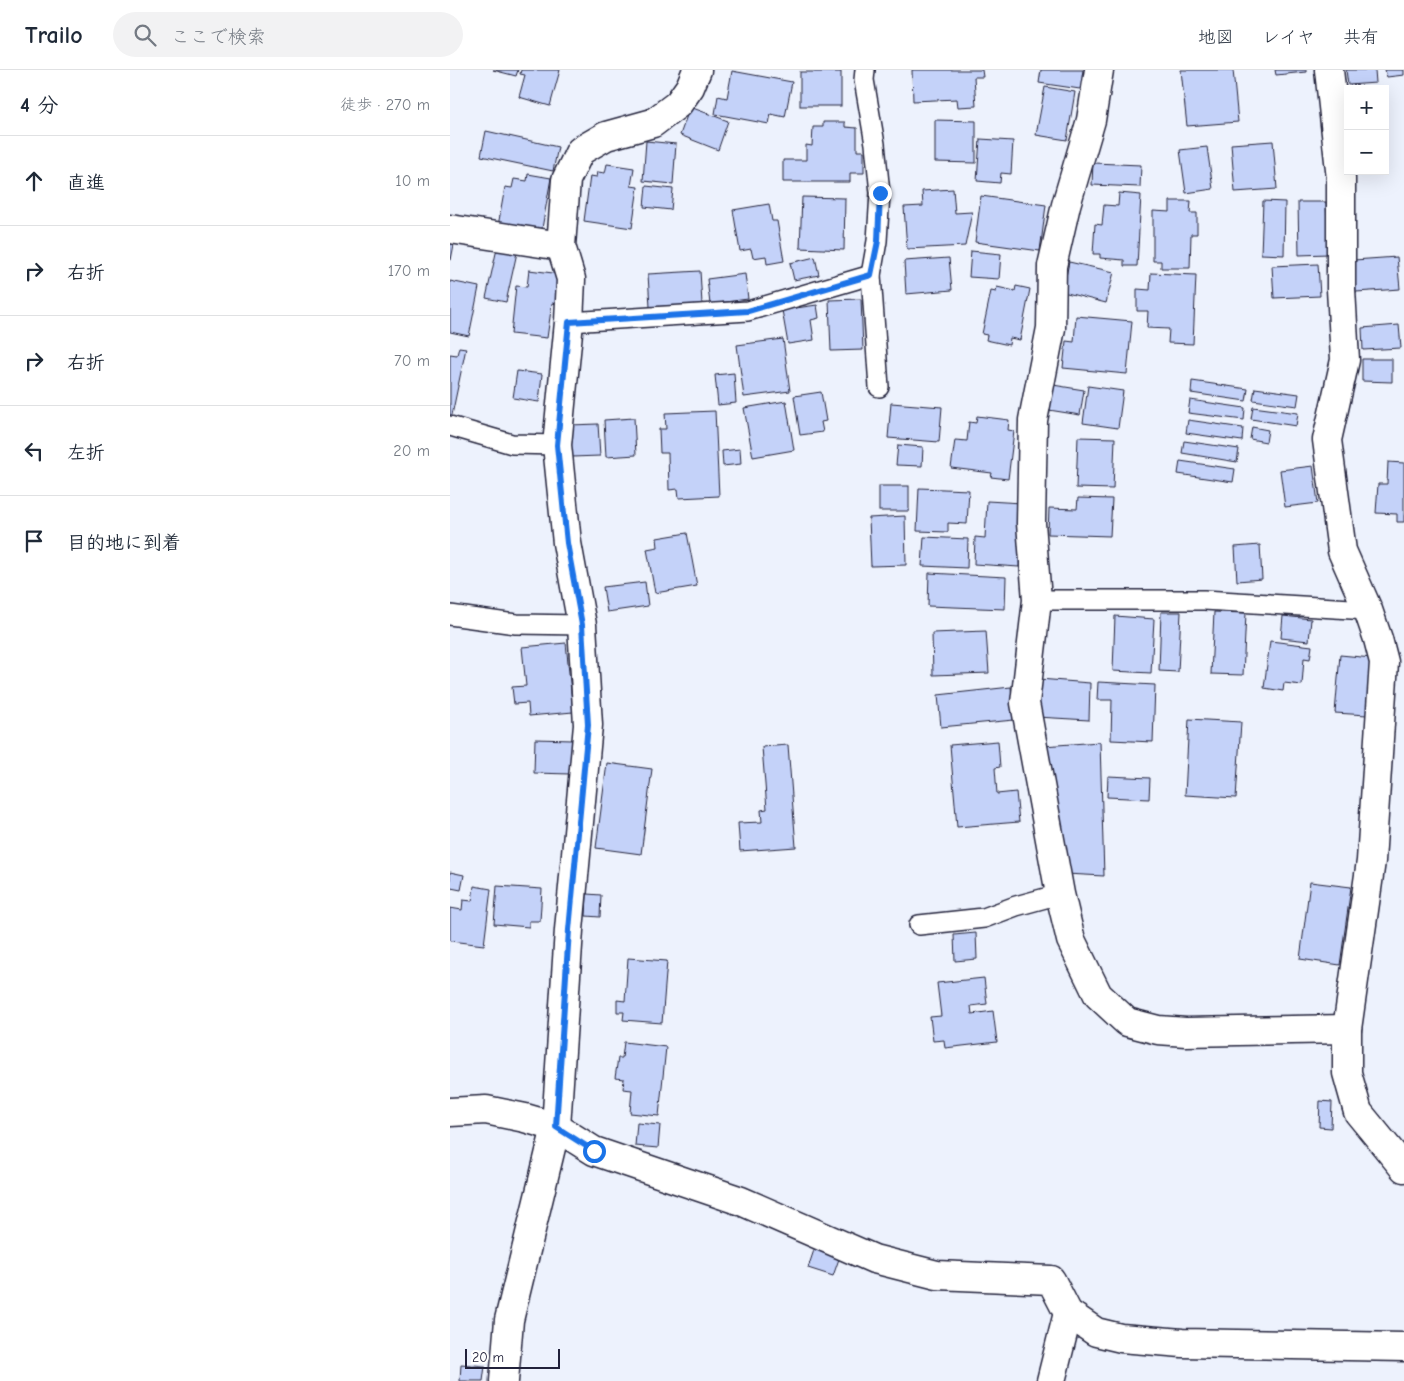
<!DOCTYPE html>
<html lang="ja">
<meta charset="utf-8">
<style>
body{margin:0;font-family:"Comic Neue","Klee One",sans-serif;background:#f2f2f3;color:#1f2937}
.controls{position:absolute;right:15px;top:15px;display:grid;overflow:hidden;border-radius:0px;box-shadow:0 5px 20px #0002}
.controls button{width:45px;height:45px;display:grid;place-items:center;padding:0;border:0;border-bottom:1px solid #e0e1e3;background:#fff;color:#1f2937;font:25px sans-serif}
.scale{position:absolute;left:15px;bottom:12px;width:95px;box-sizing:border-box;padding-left:5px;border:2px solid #22223b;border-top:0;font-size:14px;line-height:18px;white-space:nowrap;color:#22223b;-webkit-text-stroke:4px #fff;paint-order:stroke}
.stop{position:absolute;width:15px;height:15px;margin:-11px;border:4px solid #1a73e8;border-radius:50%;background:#fff}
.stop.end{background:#1a73e8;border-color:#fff;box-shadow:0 1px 5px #0008}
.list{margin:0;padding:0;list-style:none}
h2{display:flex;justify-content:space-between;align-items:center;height:65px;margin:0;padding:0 20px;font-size:21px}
h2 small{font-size:16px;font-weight:400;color:#747a83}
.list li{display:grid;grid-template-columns:32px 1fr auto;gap:15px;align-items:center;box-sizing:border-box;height:90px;padding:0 20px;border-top:1px solid #e0e1e3}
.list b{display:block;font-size:19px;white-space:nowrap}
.list em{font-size:16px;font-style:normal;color:#747a83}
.icon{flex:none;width:28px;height:28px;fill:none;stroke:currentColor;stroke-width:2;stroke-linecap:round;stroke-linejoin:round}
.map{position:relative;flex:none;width:954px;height:1311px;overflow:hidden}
header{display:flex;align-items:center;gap:30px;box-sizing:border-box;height:70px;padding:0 25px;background:#fff;border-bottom:1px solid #e0e1e3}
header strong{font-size:24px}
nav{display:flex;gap:28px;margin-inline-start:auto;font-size:18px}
.search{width:350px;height:45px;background:#f2f2f3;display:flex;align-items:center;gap:12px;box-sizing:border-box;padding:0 18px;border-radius:28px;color:#747a83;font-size:19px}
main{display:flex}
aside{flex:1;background:#fff}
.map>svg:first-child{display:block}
</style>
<header>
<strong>Trailo</strong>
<div class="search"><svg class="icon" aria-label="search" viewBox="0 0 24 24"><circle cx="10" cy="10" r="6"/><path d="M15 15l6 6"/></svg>ここで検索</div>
<nav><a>地図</a><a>レイヤ</a><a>共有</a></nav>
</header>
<main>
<aside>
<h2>4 分<small>徒歩 · 270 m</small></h2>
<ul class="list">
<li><svg class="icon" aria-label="ahead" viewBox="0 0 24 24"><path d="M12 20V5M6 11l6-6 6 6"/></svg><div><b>直進</b></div><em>10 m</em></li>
<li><svg class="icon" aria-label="right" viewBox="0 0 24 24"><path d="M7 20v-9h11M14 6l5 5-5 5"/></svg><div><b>右折</b></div><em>170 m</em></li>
<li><svg class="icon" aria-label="right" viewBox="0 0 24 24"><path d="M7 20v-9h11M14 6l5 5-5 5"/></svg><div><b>右折</b></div><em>70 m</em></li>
<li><svg class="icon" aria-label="left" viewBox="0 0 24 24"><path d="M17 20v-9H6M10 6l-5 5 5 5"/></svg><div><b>左折</b></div><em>20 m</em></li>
<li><svg class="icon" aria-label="arrive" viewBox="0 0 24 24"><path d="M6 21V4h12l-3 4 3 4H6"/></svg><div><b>目的地に到着</b></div></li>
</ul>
</aside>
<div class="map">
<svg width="954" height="1311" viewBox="0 0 954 1311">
<rect width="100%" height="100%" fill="#edf2fd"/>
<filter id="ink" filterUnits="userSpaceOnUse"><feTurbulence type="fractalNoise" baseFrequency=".02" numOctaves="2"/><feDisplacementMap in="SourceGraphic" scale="10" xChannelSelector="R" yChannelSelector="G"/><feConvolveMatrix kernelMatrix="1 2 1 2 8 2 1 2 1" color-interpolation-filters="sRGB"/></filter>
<g filter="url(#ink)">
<g fill="#c4d2f9" stroke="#22223b">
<path d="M 43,0 L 68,0 L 66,6 Z"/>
<path d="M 71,0 L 110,0 L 100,36 L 69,27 L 75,5 L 70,4 Z"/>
<path d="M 462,0 L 532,0 L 533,7 L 524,7 L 526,36 L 508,37 L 507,29 L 463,31 Z"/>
<path d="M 591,0 L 633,0 L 630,19 L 589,13 Z"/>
<path d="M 731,0 L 783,0 L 788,52 L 737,56 Z"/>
<path d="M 825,0 L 856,0 L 856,2 L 826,5 Z"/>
<path d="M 896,0 L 925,0 L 926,13 L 898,15 Z"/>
<path d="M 935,0 L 954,0 L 954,5 L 937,7 Z"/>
<path d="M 282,1 L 342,12 L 335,47 L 321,44 L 319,54 L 265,44 L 268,26 L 277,28 Z"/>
<rect x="350" y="2" width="41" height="34"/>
<path d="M 595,17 L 625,22 L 617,70 L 586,65 Z"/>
<path d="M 240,37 L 278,51 L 268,80 L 230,65 Z"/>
<path d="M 485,50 L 526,51 L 526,93 L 485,92 Z"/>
<path d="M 373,52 L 395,52 L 395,57 L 407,58 L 407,81 L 414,81 L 414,103 L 400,103 L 400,112 L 333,112 L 333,90 L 356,90 L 356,75 L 362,76 L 363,57 L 373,57 Z"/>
<path d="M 36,61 L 108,77 L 103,101 L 31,86 Z"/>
<path d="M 530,69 L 563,71 L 561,104 L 551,103 L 550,113 L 527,111 Z"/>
<path d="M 196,71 L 226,74 L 223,114 L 193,111 Z"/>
<path d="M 823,71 L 827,119 L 785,122 L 781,74 Z"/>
<path d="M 757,77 L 763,119 L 736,123 L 730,80 Z"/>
<path d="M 643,93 L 691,95 L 690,117 L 642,115 Z"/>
<path d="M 157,94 L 184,98 L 181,116 L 188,117 L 182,158 L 134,151 L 140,106 L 147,107 L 148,102 L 155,103 Z"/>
<path d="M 78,104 L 101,108 L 91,164 L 48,156 L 55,117 L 62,118 L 64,109 L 77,111 Z"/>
<path d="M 196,116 L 223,119 L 221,140 L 194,137 Z"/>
<path d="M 503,119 L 505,143 L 522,142 L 515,176 L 457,179 L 454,137 L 473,136 L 472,121 Z"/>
<path d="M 669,123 L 691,125 L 687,196 L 674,196 L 674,190 L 650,188 L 650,184 L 643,184 L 645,154 L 652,155 L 654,135 L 668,136 Z"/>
<path d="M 531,126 L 596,135 L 590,181 L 525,172 Z"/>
<path d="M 352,127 L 395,128 L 394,180 L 350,178 Z"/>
<path d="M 720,131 L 741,131 L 740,143 L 747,143 L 747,164 L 741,164 L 740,198 L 711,198 L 711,191 L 703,191 L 703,141 L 720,142 Z"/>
<path d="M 813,131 L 835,132 L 834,185 L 811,184 Z"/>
<path d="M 848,132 L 876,132 L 878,184 L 849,185 Z"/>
<path d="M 319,134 L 322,151 L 327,151 L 334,191 L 317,194 L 316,186 L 303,188 L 301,179 L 290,181 L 283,140 Z"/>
<path d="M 0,168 L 5,169 L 1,190 L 0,190 Z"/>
<path d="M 48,174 L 68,178 L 56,232 L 36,228 Z"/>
<path d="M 521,181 L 551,184 L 549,209 L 519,207 Z"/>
<path d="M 365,187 L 369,205 L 344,210 L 340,193 Z"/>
<path d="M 947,187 L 950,219 L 906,222 L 904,190 Z"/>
<path d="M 499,188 L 502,220 L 456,224 L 454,191 Z"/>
<path d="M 619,192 L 664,202 L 656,233 L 613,222 Z"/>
<path d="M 868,194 L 870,226 L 824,228 L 822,196 Z"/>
<path d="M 79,200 L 111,204 L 108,234 L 102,233 L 97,268 L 61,264 L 66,216 L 77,217 Z"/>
<path d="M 250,201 L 252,234 L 200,237 L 198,204 Z"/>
<path d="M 701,203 L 746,205 L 743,274 L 718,273 L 719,259 L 697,258 L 698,241 L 687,241 L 687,219 L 700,220 Z"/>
<path d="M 295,204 L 298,229 L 260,234 L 257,209 Z"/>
<path d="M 0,211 L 29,217 L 19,266 L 0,262 Z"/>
<path d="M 566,216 L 580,219 L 570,270 L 560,268 L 559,275 L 536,270 L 537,265 L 532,264 L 541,221 L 546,222 L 547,217 L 565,221 Z"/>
<path d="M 411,229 L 413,280 L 381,281 L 379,230 Z"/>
<path d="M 367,235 L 369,248 L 361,250 L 364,270 L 338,274 L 332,240 Z"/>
<path d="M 626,246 L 682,251 L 677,304 L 613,298 L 616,271 L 624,272 Z"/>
<path d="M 949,255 L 951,278 L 913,280 L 912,258 Z"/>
<path d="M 333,269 L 340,321 L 294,327 L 287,275 Z"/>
<path d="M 9,277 L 16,278 L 2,345 L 0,345 L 0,284 L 7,285 Z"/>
<path d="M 912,289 L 942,289 L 942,312 L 912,311 Z"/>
<path d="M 67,301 L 92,304 L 89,332 L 63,328 Z"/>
<path d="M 284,303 L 286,333 L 268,335 L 265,305 Z"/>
<path d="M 742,311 L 798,319 L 796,331 L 741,323 Z"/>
<path d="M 603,315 L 634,320 L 630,345 L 599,340 Z"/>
<path d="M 638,316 L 673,321 L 668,358 L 633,353 Z"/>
<path d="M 805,318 L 849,324 L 847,336 L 803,330 Z"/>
<path d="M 371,322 L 376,351 L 371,352 L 373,362 L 350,365 L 344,326 Z"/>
<path d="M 740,330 L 795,338 L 794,350 L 738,343 Z"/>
<path d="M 336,331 L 344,380 L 303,387 L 294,338 Z"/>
<path d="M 441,333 L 492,337 L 489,372 L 438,368 Z"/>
<path d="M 803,337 L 848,343 L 846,356 L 801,349 Z"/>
<path d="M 265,341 L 269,426 L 229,428 L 228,419 L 219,420 L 218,383 L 210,383 L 209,359 L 216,359 L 215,343 Z"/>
<path d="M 527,346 L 559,350 L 558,360 L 564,361 L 558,409 L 541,407 L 542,403 L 501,398 L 505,370 L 517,371 L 519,352 L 526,353 Z"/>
<path d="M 184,348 L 186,385 L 156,387 L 154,350 Z"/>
<path d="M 738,350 L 793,358 L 792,371 L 736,363 Z"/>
<path d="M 148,354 L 150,386 L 122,387 L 120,355 Z"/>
<path d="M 802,357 L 818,360 L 816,372 L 800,369 Z"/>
<path d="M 628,367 L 665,368 L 663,419 L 626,418 Z"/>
<path d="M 734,371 L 789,379 L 787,392 L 732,383 Z"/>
<path d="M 448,375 L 473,377 L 472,396 L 446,395 Z"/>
<path d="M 290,379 L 291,394 L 273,396 L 272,381 Z"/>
<path d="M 730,391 L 785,399 L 783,412 L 728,404 Z"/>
<path d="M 938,392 L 954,393 L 954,452 L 947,452 L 947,444 L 926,443 L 928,414 L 937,414 Z"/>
<path d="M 863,396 L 868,433 L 835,437 L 830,400 Z"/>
<rect x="429" y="416" width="30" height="25"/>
<path d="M 469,418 L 519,420 L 517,454 L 498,453 L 498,462 L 467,461 Z"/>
<path d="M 628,428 L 662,429 L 660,466 L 598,464 L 599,438 L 627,439 Z"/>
<path d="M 537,431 L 572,433 L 569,497 L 524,494 L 525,467 L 535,468 Z"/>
<path d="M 455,446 L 456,495 L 421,496 L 419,448 Z"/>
<path d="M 237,463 L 247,516 L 205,523 L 197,479 L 208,477 L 207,468 Z"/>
<path d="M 474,467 L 518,469 L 517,498 L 472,496 Z"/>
<path d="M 810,475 L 812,509 L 787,511 L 785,477 Z"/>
<path d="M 479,503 L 556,507 L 555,539 L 478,536 Z"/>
<path d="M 195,512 L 198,536 L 157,542 L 153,517 Z"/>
<path d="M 711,542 L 731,542 L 728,602 L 709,601 Z"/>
<path d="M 764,542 L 796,543 L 793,605 L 761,604 Z"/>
<path d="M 665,546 L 704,549 L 701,603 L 663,601 Z"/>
<path d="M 833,546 L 861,549 L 859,571 L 831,568 Z"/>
<path d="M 536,561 L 539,603 L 483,605 L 482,563 Z"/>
<path d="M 820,571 L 862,576 L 860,589 L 854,588 L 852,615 L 834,613 L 833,621 L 814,618 Z"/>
<path d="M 116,573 L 123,642 L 79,646 L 78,633 L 64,634 L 62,617 L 76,616 L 72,577 Z"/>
<path d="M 890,585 L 922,588 L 917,645 L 885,643 Z"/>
<path d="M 589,609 L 640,613 L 639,650 L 587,647 Z"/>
<path d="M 648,612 L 705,615 L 703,672 L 661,670 L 662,630 L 647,630 Z"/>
<path d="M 561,617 L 564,650 L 491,657 L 488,625 Z"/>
<path d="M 739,649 L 791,652 L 786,728 L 735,725 Z"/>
<path d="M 85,669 L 122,670 L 120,704 L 84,703 Z"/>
<path d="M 548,671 L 550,697 L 545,698 L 547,724 L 566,722 L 569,752 L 507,757 L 500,675 Z"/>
<path d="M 650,672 L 654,806 L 616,804 L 593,676 Z"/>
<path d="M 338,675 L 346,777 L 290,781 L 288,753 L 312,752 L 311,740 L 317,739 L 312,677 Z"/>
<path d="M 157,693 L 202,699 L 191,784 L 146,778 Z"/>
<path d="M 658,706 L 700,708 L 699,729 L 657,727 Z"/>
<path d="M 0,802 L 14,805 L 11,820 L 1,818 L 0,821 Z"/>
<path d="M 860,812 L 901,817 L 890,895 L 850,889 Z"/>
<path d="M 24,816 L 41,819 L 34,875 L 0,871 L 0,838 L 12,840 L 13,830 L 22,831 Z"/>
<path d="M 47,816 L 92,819 L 90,851 L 79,851 L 79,857 L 44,854 Z"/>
<path d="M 137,824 L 151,825 L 150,847 L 136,846 Z"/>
<path d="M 526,863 L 527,889 L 505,891 L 504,865 Z"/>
<path d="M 178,888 L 217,891 L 212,953 L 173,950 L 174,942 L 167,942 L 167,930 L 175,931 Z"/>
<path d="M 534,908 L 537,934 L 521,936 L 522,944 L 543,941 L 547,972 L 495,978 L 494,970 L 483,971 L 480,947 L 491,946 L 487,913 Z"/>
<path d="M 174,972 L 216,977 L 209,1046 L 180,1043 L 182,1020 L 173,1019 L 174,1009 L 165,1008 L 168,988 L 172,988 Z"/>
<path d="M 870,1031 L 882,1032 L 881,1058 L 869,1057 Z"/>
<path d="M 187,1053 L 210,1055 L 208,1078 L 185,1076 Z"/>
<path d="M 365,1177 L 390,1186 L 383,1206 L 358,1198 Z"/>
<path d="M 11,1294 L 35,1296 L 33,1311 L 10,1311 Z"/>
</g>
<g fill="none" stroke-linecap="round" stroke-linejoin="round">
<g stroke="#22223b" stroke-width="22">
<g id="service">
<path d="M 415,0 L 414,10 L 425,74 L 430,123 L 427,171 L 421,205 L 429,317"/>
<path d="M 119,252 L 298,241 L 421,205"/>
<path d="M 0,356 L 62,374 L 107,375"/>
<path d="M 587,530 L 754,530 L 918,540"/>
<path d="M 0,545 L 66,554 L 132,555"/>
<path d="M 469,855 L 534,848 L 566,836 L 610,824"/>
</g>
</g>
<g stroke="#22223b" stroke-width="31">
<g id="minor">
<path d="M 649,0 L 641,50 L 616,135 L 602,196 L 601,258 L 583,350 L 581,453 L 587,530 L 575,633 L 610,824 L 621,870 L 648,925 L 677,952 L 708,960 L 736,962 L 897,959"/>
<path d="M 879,0 L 891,109 L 891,219 L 895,290 L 877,370 L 892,481 L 918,540 L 928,569 L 934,592 L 921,791 L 897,959 L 897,1003 L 908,1042 L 954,1098"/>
<path d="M 0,159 L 111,176"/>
<path d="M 0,1042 L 36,1040 L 75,1048 L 106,1057 L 144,1081 L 291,1131 L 424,1189 L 487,1205 L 601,1210 L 618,1243 L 646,1262 L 671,1268 L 732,1273 L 954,1277"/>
<path d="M 54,1311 L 59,1250 L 106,1057 L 119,860 L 138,655 L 132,555 L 117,473 L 107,375 L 119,252 L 121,209 L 111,176 L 116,110 L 130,81 L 156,66 L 203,53 L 228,34 L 240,17 L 247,0"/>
<path d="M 601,1311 L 618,1243"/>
</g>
</g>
<use href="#service" stroke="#fff" stroke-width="19"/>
<use href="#minor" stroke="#fff" stroke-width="28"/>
</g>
</g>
<g fill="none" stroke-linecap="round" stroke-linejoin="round" filter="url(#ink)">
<path stroke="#1a73e8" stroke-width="6" d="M 144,1081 L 106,1057 L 119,860 L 138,655 L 132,555 L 117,473 L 107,375 L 119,252 L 298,241 L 421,205 L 428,171 L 430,123"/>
</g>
</svg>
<div class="controls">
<button>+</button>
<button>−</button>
</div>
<div class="scale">20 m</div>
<div class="stop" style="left:144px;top:1081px"></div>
<div class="stop end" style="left:430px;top:123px"></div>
</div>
</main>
